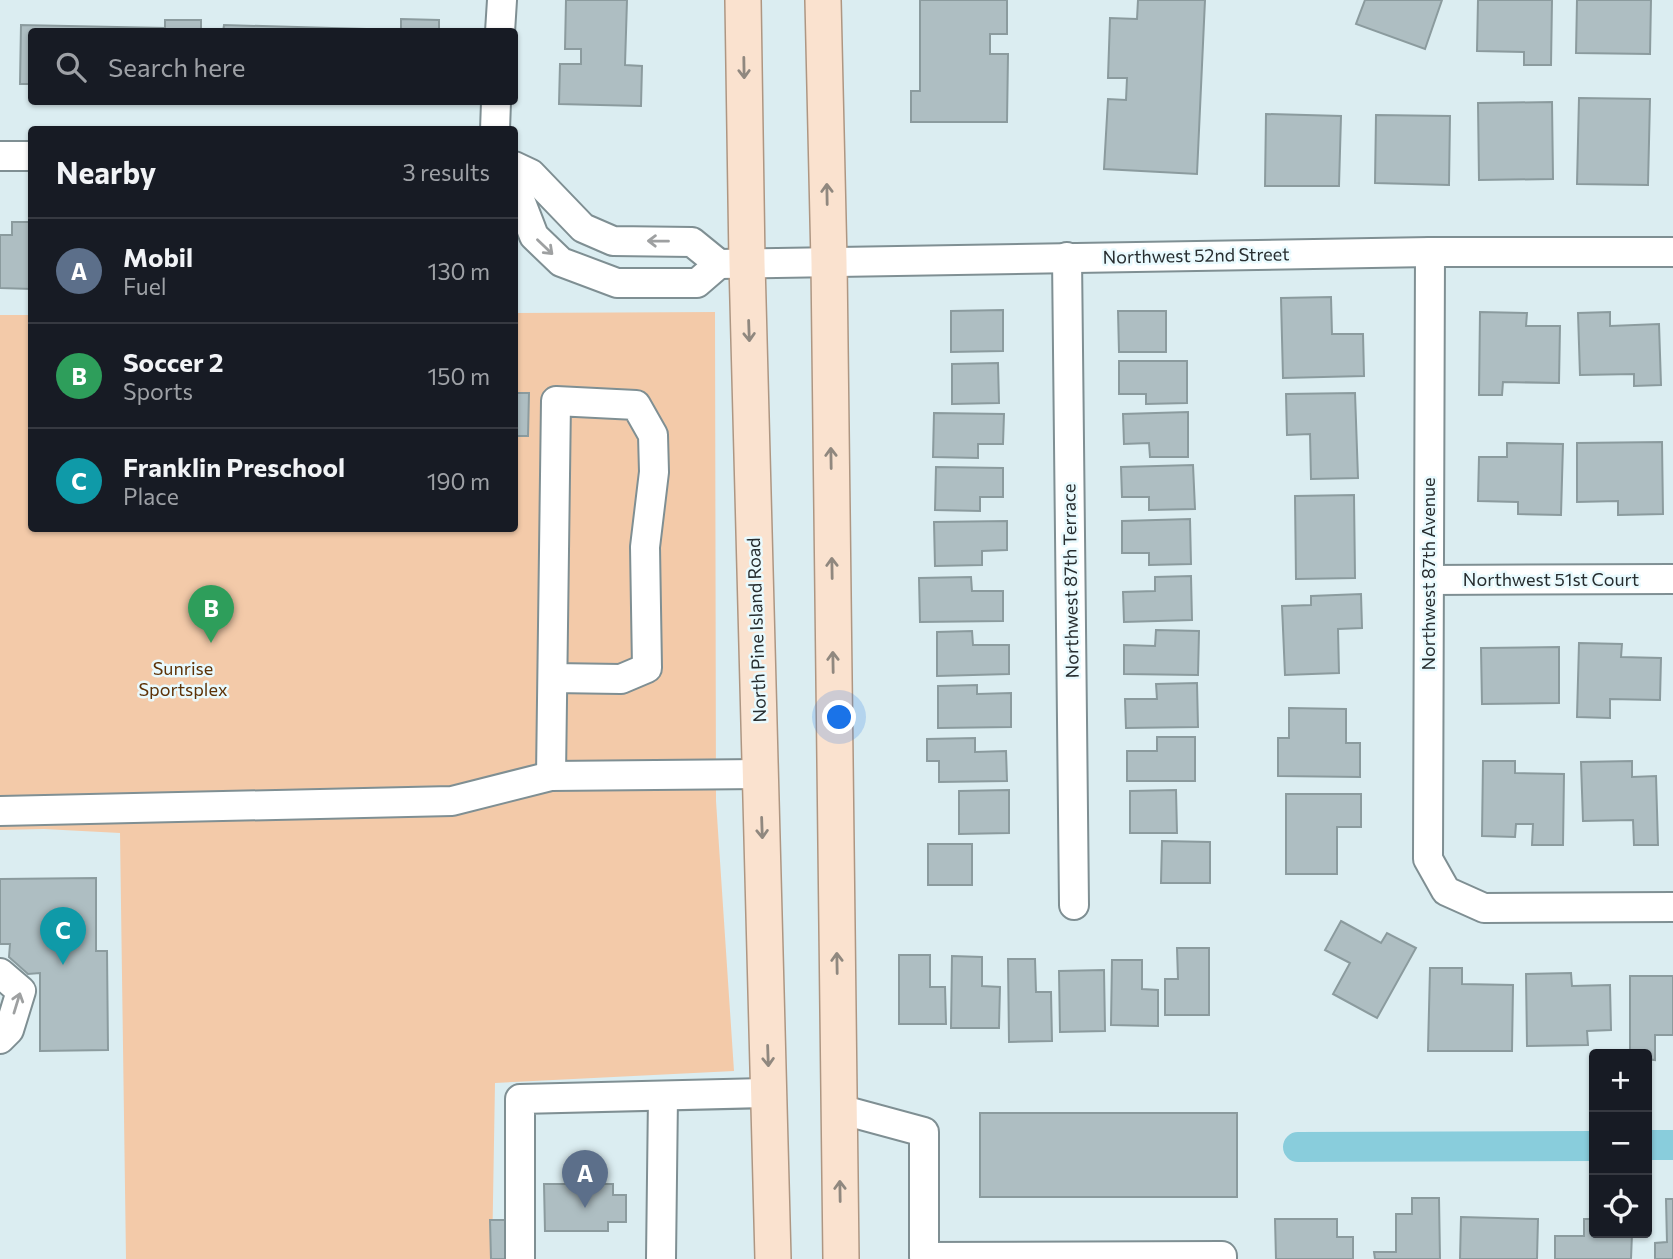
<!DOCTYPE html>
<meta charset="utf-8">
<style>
body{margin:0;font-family:Commissioner,sans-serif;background:#20242c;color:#f1f3f6}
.controls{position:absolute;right:21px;bottom:21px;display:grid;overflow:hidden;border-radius:7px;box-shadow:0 2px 5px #0004}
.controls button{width:63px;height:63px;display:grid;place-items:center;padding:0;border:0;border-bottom:2px solid #363941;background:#171b24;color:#f1f3f6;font:35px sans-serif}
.you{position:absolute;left:840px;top:718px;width:24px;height:24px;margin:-18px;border:5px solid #fff;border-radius:50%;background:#1a73e8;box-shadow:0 0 0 10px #1a73e833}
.badge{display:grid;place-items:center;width:46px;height:46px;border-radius:50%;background:#c6ab92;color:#fff;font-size:23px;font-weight:700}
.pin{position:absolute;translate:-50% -58px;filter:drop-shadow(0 2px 4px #0008)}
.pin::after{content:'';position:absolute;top:37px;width:24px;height:21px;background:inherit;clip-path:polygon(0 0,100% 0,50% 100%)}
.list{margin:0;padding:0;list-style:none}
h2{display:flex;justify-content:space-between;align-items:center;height:91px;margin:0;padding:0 28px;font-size:30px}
h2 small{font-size:23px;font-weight:400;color:#9ea1a6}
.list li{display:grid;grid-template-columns:46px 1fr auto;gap:21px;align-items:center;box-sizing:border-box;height:105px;padding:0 28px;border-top:2px solid #363941}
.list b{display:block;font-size:26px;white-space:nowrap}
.list p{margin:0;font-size:23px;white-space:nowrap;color:#9ea1a6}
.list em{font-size:23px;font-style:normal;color:#9ea1a6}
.icon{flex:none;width:38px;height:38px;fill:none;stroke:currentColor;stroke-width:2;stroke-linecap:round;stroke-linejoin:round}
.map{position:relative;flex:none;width:1673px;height:1259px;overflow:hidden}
.search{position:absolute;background:#171b24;box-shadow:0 2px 5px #0004;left:28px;top:28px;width:490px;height:77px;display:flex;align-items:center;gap:18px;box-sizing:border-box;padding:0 24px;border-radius:7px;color:#9ea1a6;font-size:26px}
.panel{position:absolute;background:#171b24;box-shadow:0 2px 5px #0004;left:28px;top:126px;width:490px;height:406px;border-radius:7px}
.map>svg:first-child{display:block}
</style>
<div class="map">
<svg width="1673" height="1259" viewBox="0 0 1673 1259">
<rect width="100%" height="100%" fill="#dbedf1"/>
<path fill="#f3caa9" d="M 715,312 L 716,801 L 734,1071 L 495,1083 L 492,1259 L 126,1259 L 120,833 L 44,829 L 0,830 L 0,315 L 31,315 L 32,528 L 514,528 L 515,313 Z"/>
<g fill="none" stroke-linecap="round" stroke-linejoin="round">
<g stroke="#89cddc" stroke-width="30">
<path d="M 1647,1145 L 1673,1145"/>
<path d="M 1298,1147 L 1594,1146"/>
</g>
</g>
<g fill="#aebec2" stroke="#8b9b9e" stroke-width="2">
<path d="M 566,0 L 627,0 L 625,65 L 642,66 L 641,106 L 559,104 L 560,64 L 581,64 L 581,49 L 565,49 Z"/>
<path d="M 920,0 L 1007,0 L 1007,34 L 990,34 L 990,54 L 1008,54 L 1007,122 L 911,122 L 911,91 L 920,91 Z"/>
<path d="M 1138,0 L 1205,0 L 1197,174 L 1104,169 L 1108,99 L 1126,100 L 1127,78 L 1108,78 L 1110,18 L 1137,19 Z"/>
<path d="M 1365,0 L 1442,0 L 1425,49 L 1356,24 Z"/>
<path d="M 1478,0 L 1552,0 L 1551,65 L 1524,65 L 1524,52 L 1477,51 Z"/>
<path d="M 1577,0 L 1651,0 L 1650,54 L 1576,53 Z"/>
<path d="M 401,19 L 439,20 L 439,32 L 223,32 L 224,25 L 401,30 Z"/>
<path d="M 165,20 L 201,20 L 201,32 L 32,32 L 32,84 L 20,84 L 21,25 L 165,28 Z"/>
<path d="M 1579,98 L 1650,99 L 1648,185 L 1577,184 Z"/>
<path d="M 1552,102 L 1553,179 L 1479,180 L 1478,103 Z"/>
<path d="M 1266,114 L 1341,116 L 1339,186 L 1265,186 Z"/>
<path d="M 1376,115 L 1450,116 L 1449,185 L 1375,183 Z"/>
<path d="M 12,222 L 32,222 L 32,289 L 0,288 L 0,235 L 12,235 Z"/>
<path d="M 1331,297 L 1332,334 L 1363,334 L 1364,376 L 1283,378 L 1281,298 Z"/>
<path d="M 1003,310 L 1003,351 L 951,352 L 951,311 Z"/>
<path d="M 1118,311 L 1166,311 L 1166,352 L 1119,352 Z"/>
<path d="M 1480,312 L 1527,313 L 1526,326 L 1560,326 L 1559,383 L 1503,382 L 1502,395 L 1479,395 Z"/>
<path d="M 1610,312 L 1610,326 L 1659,324 L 1661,385 L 1634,386 L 1634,374 L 1580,375 L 1578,313 Z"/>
<path d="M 1119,361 L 1187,361 L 1187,403 L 1146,404 L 1146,394 L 1119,394 Z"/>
<path d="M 998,363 L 999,403 L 952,404 L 952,364 Z"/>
<path d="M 514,393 L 529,393 L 528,436 L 514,436 Z"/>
<path d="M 1355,393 L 1358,478 L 1311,479 L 1310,434 L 1287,435 L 1286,394 Z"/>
<path d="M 1188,412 L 1188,457 L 1150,457 L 1149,443 L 1124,444 L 1123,414 Z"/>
<path d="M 934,413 L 1004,414 L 1003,444 L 978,444 L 978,458 L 933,457 Z"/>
<path d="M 1662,442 L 1663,514 L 1618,515 L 1618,501 L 1577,502 L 1577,443 Z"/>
<path d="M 1507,443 L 1563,444 L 1561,515 L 1518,514 L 1518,502 L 1478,501 L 1479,457 L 1507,457 Z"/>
<path d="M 1193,465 L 1195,509 L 1149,510 L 1149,497 L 1122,497 L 1121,467 Z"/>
<path d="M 936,467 L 1003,468 L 1003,497 L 980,497 L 980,511 L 935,510 Z"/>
<path d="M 1354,495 L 1355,578 L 1296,579 L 1295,496 Z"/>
<path d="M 1190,519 L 1191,564 L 1149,565 L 1149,553 L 1122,553 L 1122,521 Z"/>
<path d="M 1007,521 L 1007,550 L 982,551 L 982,565 L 935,566 L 934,522 Z"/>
<path d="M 1191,576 L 1192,620 L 1124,622 L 1123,592 L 1155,591 L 1155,577 Z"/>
<path d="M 971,577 L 972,591 L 1003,591 L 1003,621 L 920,622 L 919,578 Z"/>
<path d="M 1361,594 L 1362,628 L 1338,629 L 1339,673 L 1285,675 L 1282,606 L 1311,605 L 1311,596 Z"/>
<path d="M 1156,630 L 1199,631 L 1198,675 L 1124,674 L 1124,645 L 1155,646 Z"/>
<path d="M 972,631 L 973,645 L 1009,645 L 1009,674 L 937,676 L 937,632 Z"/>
<path d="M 1579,643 L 1622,644 L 1621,657 L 1661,658 L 1660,700 L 1610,699 L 1610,718 L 1577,717 Z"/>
<path d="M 1559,647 L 1559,703 L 1482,704 L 1481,648 Z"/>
<path d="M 1197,683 L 1198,727 L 1126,728 L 1125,699 L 1157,699 L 1156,684 Z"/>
<path d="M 977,685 L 977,694 L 1011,693 L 1011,727 L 938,728 L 938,686 Z"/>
<path d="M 1289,708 L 1346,709 L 1346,743 L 1360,743 L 1360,777 L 1278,776 L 1278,738 L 1289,738 Z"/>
<path d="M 1157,737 L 1195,737 L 1195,781 L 1127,781 L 1127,751 L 1157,751 Z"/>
<path d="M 975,738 L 975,752 L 1006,751 L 1007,781 L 939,782 L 939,761 L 927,761 L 927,739 Z"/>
<path d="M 1483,761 L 1515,761 L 1515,773 L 1564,774 L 1563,845 L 1532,845 L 1533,824 L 1516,824 L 1515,837 L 1482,836 Z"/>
<path d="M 1632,761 L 1632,777 L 1656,776 L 1658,845 L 1634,845 L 1633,820 L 1583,821 L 1581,762 Z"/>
<path d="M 1009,790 L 1009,833 L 959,834 L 959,791 Z"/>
<path d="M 1176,790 L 1177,833 L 1130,833 L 1130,791 Z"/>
<path d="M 1286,794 L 1361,794 L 1361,827 L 1337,827 L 1337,874 L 1286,874 Z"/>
<path d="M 1162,841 L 1210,842 L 1210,883 L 1161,883 Z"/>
<rect x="928" y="844" width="44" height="41"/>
<path d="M 96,878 L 96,951 L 107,951 L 108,1050 L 40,1051 L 40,973 L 28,974 L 9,957 L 10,944 L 0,944 L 0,879 Z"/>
<path d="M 1341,921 L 1381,943 L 1387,933 L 1416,948 L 1377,1018 L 1333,994 L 1350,963 L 1325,950 Z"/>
<path d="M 1177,948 L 1209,948 L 1209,1015 L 1165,1015 L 1165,979 L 1178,979 Z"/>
<path d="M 899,955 L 930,955 L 930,987 L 945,987 L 946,1024 L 899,1024 Z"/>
<path d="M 952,956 L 982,957 L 982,986 L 1000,987 L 999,1028 L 951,1028 Z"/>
<path d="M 1008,959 L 1035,959 L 1036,992 L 1051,992 L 1052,1041 L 1009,1042 Z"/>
<path d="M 1112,960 L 1142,960 L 1142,989 L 1158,990 L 1158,1026 L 1111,1025 Z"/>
<path d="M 1430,968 L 1462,968 L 1462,984 L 1513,985 L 1512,1051 L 1428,1051 Z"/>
<path d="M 1104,970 L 1105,1031 L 1060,1032 L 1059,971 Z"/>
<path d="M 1571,973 L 1572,986 L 1610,985 L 1611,1030 L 1587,1031 L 1588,1045 L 1527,1046 L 1526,974 Z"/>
<path d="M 1630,976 L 1673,976 L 1673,1035 L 1655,1035 L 1655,1060 L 1647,1059 L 1647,1054 L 1630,1054 Z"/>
<rect x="980" y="1113" width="257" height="84"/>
<path d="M 544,1184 L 613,1184 L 613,1195 L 626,1195 L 626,1222 L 608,1222 L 608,1231 L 545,1231 Z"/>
<path d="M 1412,1198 L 1439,1198 L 1440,1259 L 1375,1259 L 1374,1252 L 1396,1252 L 1396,1214 L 1412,1214 Z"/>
<path d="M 1666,1199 L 1673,1199 L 1673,1259 L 1655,1259 L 1655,1243 L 1667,1242 Z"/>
<path d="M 1461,1217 L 1538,1219 L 1537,1259 L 1460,1259 Z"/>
<path d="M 1275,1219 L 1337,1219 L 1337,1237 L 1353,1237 L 1353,1259 L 1276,1259 Z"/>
<path d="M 1584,1219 L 1594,1219 L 1594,1233 L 1632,1234 L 1631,1259 L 1555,1259 L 1555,1236 L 1584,1236 Z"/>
<path d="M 490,1220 L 516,1220 L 516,1259 L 491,1259 Z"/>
</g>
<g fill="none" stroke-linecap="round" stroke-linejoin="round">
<g stroke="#7f8f93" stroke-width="32">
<g id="minor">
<path d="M 500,32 L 502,0"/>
<path d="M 495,130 L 496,102"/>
<path d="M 0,156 L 32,156"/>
<path d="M 514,166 L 531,174 L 583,228 L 613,241 L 692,242 L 719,264 L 1430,252 L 1673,252"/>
<path d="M 514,184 L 534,236 L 561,262 L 617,283 L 697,283 L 719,264"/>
<path d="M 1430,252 L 1428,859 L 1446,891 L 1484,908 L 1673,907"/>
<path d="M 1067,257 L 1074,905"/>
<path d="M 1429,580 L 1673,579"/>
<path d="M 553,678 L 621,679 L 647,668 L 645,547 L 654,472 L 653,435 L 636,405 L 556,401 L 551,776 L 760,774"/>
<path d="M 0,811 L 452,801 L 551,776"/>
<path d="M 0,973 L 21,991 L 9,1030 L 0,1039"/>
<path d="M 839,1109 L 924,1132 L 924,1257 L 1222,1256 L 1222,1259"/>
<path d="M 520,1259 L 520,1099 L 769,1093"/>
<path d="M 661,1259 L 663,1096"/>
</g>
</g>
<g stroke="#ae9682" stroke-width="38">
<g id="major">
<path d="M 743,0 L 747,263 L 773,1259"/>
<path d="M 823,0 L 829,262 L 841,1259"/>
</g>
</g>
<use href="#minor" stroke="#fff" stroke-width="28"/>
<use href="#major" stroke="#fae2cf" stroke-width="35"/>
</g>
<defs><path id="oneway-shaft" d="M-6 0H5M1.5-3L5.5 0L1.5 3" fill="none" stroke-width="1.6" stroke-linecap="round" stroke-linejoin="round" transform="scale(1.75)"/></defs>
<g stroke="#90887f">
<use href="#oneway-shaft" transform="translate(744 68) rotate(89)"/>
<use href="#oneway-shaft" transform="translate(827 194) rotate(-91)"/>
<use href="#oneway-shaft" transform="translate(749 331) rotate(88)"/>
<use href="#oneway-shaft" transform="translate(831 458) rotate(-91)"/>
<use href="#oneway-shaft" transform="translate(832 568) rotate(-91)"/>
<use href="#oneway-shaft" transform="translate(833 662) rotate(-91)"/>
<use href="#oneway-shaft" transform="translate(762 828) rotate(88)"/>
<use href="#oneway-shaft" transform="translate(837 963) rotate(-91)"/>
<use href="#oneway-shaft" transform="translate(768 1056) rotate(88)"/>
<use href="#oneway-shaft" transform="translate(840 1191) rotate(-91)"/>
</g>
<g stroke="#9ea0a1">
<use href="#oneway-shaft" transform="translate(658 241) rotate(-179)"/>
<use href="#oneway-shaft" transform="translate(545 247) rotate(44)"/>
<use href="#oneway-shaft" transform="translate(17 1003) rotate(-73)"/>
</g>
<g text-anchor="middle" stroke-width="5" stroke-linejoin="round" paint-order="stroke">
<g font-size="18" fill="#272d2f" stroke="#e9fafe">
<text transform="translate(1196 256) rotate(-1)" y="6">Northwest 52nd Street</text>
<text transform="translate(1429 574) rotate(-90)" y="6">Northwest 87th Avenue</text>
<text x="1551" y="586">Northwest 51st Court</text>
<text transform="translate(1071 581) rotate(-91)" y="6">Northwest 87th Terrace</text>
<text transform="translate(757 630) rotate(-92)" y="6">North Pine Island Road</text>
</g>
<g font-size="18" fill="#5d3207" stroke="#e9fafe">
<text x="183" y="675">Sunrise<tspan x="183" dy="21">Sportsplex</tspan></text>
</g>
</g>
</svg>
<div class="controls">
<button>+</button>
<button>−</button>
<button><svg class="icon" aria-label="locate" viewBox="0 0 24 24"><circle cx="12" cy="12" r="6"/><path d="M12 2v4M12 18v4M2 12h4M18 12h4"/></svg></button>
</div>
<div class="you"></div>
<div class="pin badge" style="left:585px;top:1208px;background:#5c6f8a">A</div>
<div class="pin badge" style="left:211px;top:643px;background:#2e9e5b">B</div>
<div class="pin badge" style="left:63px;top:965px;background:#0f9aa8">C</div>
<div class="search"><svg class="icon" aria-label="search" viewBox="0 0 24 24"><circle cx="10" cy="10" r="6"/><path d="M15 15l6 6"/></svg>Search here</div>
<section class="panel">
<h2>Nearby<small>3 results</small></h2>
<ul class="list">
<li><span class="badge" style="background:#5c6f8a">A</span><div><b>Mobil</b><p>Fuel</p></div><em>130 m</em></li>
<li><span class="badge" style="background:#2e9e5b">B</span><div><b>Soccer 2</b><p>Sports</p></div><em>150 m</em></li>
<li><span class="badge" style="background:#0f9aa8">C</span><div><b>Franklin Preschool</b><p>Place</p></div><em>190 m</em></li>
</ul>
</section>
</div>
